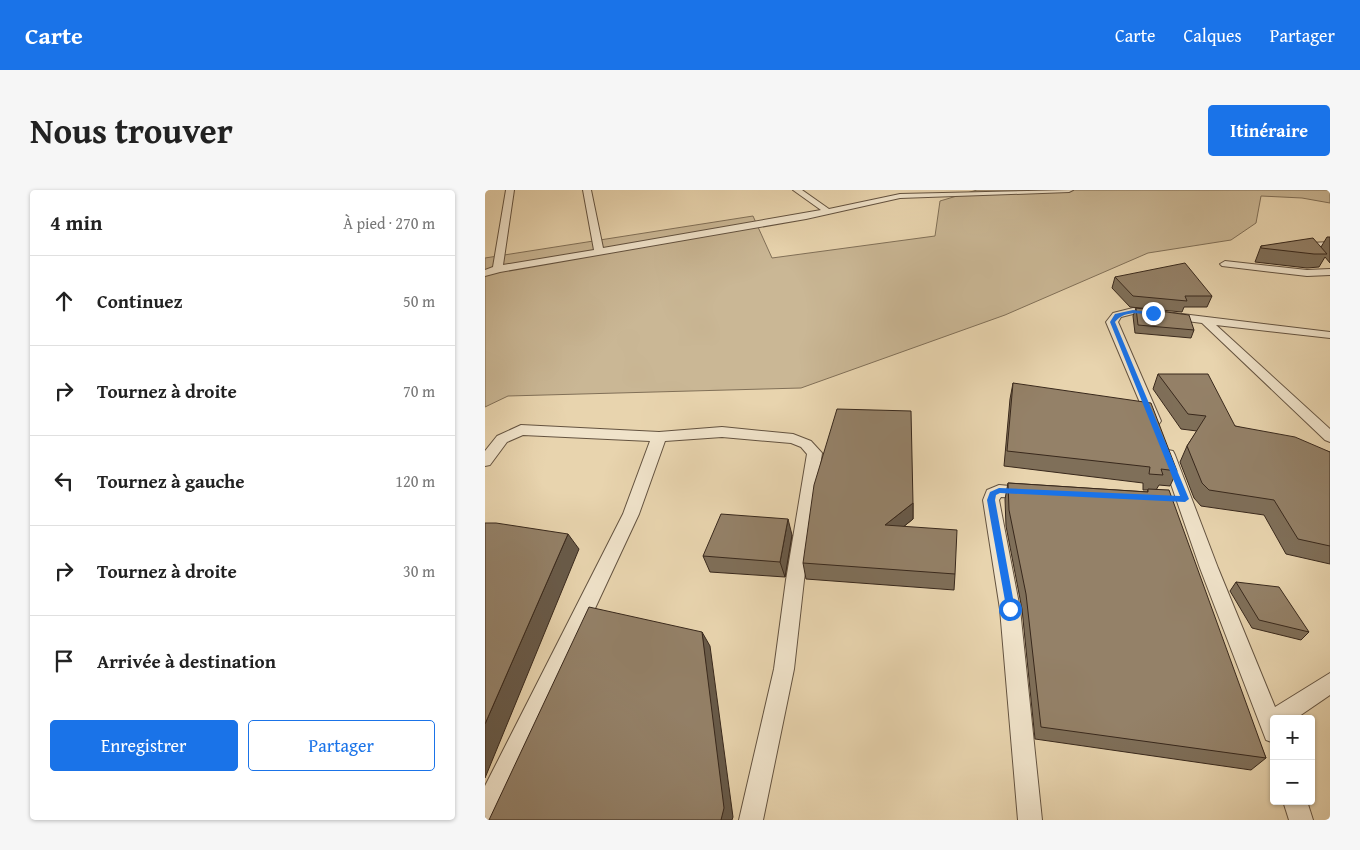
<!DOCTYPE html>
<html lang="fr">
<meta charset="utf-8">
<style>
body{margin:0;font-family:"Gentium Book Plus",serif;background:#f6f6f6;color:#222}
.controls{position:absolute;right:15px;bottom:15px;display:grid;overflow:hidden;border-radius:5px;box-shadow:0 1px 4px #0004}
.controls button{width:45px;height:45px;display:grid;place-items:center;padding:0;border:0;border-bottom:1px solid #e0e0e0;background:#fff;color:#222;font:25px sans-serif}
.stop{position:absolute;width:15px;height:15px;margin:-11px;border:4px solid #1a73e8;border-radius:50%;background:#fff}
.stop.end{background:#1a73e8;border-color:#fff;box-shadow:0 1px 5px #0008}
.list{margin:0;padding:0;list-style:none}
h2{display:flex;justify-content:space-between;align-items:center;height:65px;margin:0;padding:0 20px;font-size:21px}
h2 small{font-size:16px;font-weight:400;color:#767676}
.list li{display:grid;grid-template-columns:32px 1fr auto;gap:15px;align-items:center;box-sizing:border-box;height:90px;padding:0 20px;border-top:1px solid #e0e0e0}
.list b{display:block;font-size:19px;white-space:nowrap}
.list em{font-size:16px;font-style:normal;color:#767676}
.actions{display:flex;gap:10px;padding:15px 20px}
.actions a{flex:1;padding:11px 0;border:1px solid #1a73e8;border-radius:5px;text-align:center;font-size:18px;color:#1a73e8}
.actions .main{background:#1a73e8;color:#fff}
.icon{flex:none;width:28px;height:28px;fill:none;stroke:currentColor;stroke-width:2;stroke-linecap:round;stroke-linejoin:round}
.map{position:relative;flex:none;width:845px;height:630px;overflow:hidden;border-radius:5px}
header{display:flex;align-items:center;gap:30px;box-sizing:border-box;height:70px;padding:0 25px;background:#1a73e8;color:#fff}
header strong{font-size:24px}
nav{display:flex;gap:28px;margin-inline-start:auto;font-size:18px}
.intro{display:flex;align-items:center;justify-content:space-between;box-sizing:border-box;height:120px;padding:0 30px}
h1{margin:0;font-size:35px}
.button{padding:12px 22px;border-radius:5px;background:#1a73e8;color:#fff;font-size:18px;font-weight:700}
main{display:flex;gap:30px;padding:0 30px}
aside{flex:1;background:#fff;border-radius:5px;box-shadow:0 1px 4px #0004}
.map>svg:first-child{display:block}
</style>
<header>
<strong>Carte</strong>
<nav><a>Carte</a><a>Calques</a><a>Partager</a></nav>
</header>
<div class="intro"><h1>Nous trouver</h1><a class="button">Itinéraire</a></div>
<main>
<aside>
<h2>4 min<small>À pied · 270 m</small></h2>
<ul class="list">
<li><svg class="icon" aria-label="ahead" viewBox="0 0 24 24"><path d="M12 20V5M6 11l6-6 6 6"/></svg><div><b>Continuez</b></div><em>50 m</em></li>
<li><svg class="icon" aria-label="right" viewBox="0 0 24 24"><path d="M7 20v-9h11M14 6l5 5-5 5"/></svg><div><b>Tournez à droite</b></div><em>70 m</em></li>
<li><svg class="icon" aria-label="left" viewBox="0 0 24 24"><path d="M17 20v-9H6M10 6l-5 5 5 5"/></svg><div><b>Tournez à gauche</b></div><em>120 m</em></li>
<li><svg class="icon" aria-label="right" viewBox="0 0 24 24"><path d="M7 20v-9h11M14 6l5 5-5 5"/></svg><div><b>Tournez à droite</b></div><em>30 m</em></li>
<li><svg class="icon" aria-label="arrive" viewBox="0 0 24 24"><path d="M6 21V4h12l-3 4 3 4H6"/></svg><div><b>Arrivée à destination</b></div></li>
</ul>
<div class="actions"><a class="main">Enregistrer</a><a>Partager</a></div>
</aside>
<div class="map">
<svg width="845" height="630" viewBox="0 0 845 630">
<rect width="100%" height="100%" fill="#e8d4ae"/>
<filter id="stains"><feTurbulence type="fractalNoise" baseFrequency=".004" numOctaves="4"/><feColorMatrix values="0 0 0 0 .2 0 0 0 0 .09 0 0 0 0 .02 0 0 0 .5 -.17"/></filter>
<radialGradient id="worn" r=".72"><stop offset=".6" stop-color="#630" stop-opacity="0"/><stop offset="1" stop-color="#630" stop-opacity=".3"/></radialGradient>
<path fill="#cab795" stroke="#817058" d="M 492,0 L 845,0 L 845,13 L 817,8 L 776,6 L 771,33 L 746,50 L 663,63 L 520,125 L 316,198 L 23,206 L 0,217 L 0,68 L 268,26 L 287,68 L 450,46 L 455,11 Z"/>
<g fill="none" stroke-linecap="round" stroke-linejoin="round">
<g stroke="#645340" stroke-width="2">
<g id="minor">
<path d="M 21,0 L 29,0 L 18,75 L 109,60 L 98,0 L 106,0 L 118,58 L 336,20 L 308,0 L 317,0 L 344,19 L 415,4 L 588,0 L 584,2 L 415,8 L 321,29 L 15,82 L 0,86 L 0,80 L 8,77 Z"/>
<path d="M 845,52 L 845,58 L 832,58 L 832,61 L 838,68 L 836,70 L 830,70 L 822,61 L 825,53 Z"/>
<path d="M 740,71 L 822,80 L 845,79 L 845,85 L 822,86 L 737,76 L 735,74 Z"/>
<path d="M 648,118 L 845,142 L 845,148 L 731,135 L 845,239 L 845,252 L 840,250 L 717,133 L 648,124 L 636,127 L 633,132 L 676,231 L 674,234 L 664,234 L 621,132 L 628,123 Z"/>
<path d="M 36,235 L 174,242 L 237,237 L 308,244 L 326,251 L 337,263 L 319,390 L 309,479 L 278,630 L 254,630 L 289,479 L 301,390 L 322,264 L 316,257 L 306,253 L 237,247 L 180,251 L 154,324 L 51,545 L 9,630 L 0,630 L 0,596 L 138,324 L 165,251 L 38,245 L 22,252 L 5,275 L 0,276 L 0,261 L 12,246 Z"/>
<path d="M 683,260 L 688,261 L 690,265 L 733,378 L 790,517 L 845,483 L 845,505 L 810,529 L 789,529 L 789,553 L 781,550 L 715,378 L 676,265 L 678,261 Z"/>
<path d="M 514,295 L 549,298 L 551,302 L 549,306 L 543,308 L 516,307 L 514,310 L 535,419 L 557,630 L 533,630 L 515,419 L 498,310 L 502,300 Z"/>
<path d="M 798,611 L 822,611 L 828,630 L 804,630 Z"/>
</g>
</g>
<use href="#minor" fill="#f0e3ca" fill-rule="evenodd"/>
</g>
<g fill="#7f6f59" stroke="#38281c">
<path d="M 842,47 L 845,47 L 845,73 L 840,67 L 834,77 L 822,78 L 770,72 L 776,56 L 836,57 Z"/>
<path d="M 630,87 L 727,106 L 722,117 L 699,117 L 697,122 L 645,117 L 627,98 Z"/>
<path d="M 651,118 L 709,140 L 706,148 L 650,143 L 648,126 Z"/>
<path d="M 673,184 L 750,236 L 845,262 L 845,374 L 801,364 L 779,325 L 716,316 L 709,308 L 695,272 L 702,256 L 712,241 L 696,239 L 668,199 Z"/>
<path d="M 528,193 L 692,281 L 685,296 L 674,295 L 671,300 L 781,568 L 766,580 L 550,549 L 537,419 L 521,336 L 520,309 L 523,293 L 662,302 L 663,300 L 658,300 L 658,293 L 519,276 L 525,209 Z"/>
<path d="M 428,313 L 428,329 L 418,337 L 470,384 L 469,400 L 321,389 L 318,373 Z"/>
<path d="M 307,345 L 300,387 L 225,382 L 218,366 Z"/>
<path d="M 751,392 L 824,442 L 816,450 L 767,438 L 745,401 Z"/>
</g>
<g fill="#685a49" stroke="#38281c">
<path d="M 428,313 L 428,329 L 401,351 L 400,335 Z"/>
<path d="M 303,329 L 307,345 L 300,387 L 295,372 Z"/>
<path d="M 83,344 L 94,359 L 0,588 L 0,534 Z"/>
<path d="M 217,442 L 225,456 L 248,627 L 247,630 L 236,630 Z"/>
</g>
<g fill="#948168" stroke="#38281c">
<path d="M 828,48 L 842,64 L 829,64 L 776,58 L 776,56 Z"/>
<path d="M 700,73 L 727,106 L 700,106 L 702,111 L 648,106 L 630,87 Z"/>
<path d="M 651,118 L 704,125 L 709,140 L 653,135 Z"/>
<path d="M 673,184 L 723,184 L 750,236 L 810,247 L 845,262 L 845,356 L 813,349 L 789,310 L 724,300 L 717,293 L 702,256 L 721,226 L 703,224 Z"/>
<path d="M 528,193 L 666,213 L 692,281 L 676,279 L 678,285 L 664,284 L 665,277 L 522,261 Z"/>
<path d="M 352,219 L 426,221 L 428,313 L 400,335 L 472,340 L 470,384 L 318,373 L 329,295 Z"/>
<path d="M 523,293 L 663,302 L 663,299 L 684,300 L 781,568 L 556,537 L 541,404 L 524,320 Z"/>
<path d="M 236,324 L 303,329 L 295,372 L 218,366 Z"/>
<path d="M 0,333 L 11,333 L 83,344 L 0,534 Z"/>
<path d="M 751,392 L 794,397 L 824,442 L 774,430 Z"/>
<path d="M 104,417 L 217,442 L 239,618 L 236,630 L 4,630 Z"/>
</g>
<path fill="#1a73e8" d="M 648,120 L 670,123 L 668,125 C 655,123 639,120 630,132 L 704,309 L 700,312 L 515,303 L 511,305 L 510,310 L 530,419 L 528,422 L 522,422 L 502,310 L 505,302 L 514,298 L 695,306 L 625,132 L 630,124 Z"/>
<rect width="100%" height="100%" filter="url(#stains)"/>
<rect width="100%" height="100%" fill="url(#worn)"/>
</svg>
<div class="controls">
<button>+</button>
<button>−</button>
</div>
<div class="stop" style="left:525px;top:419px"></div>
<div class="stop end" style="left:668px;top:123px"></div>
</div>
</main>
